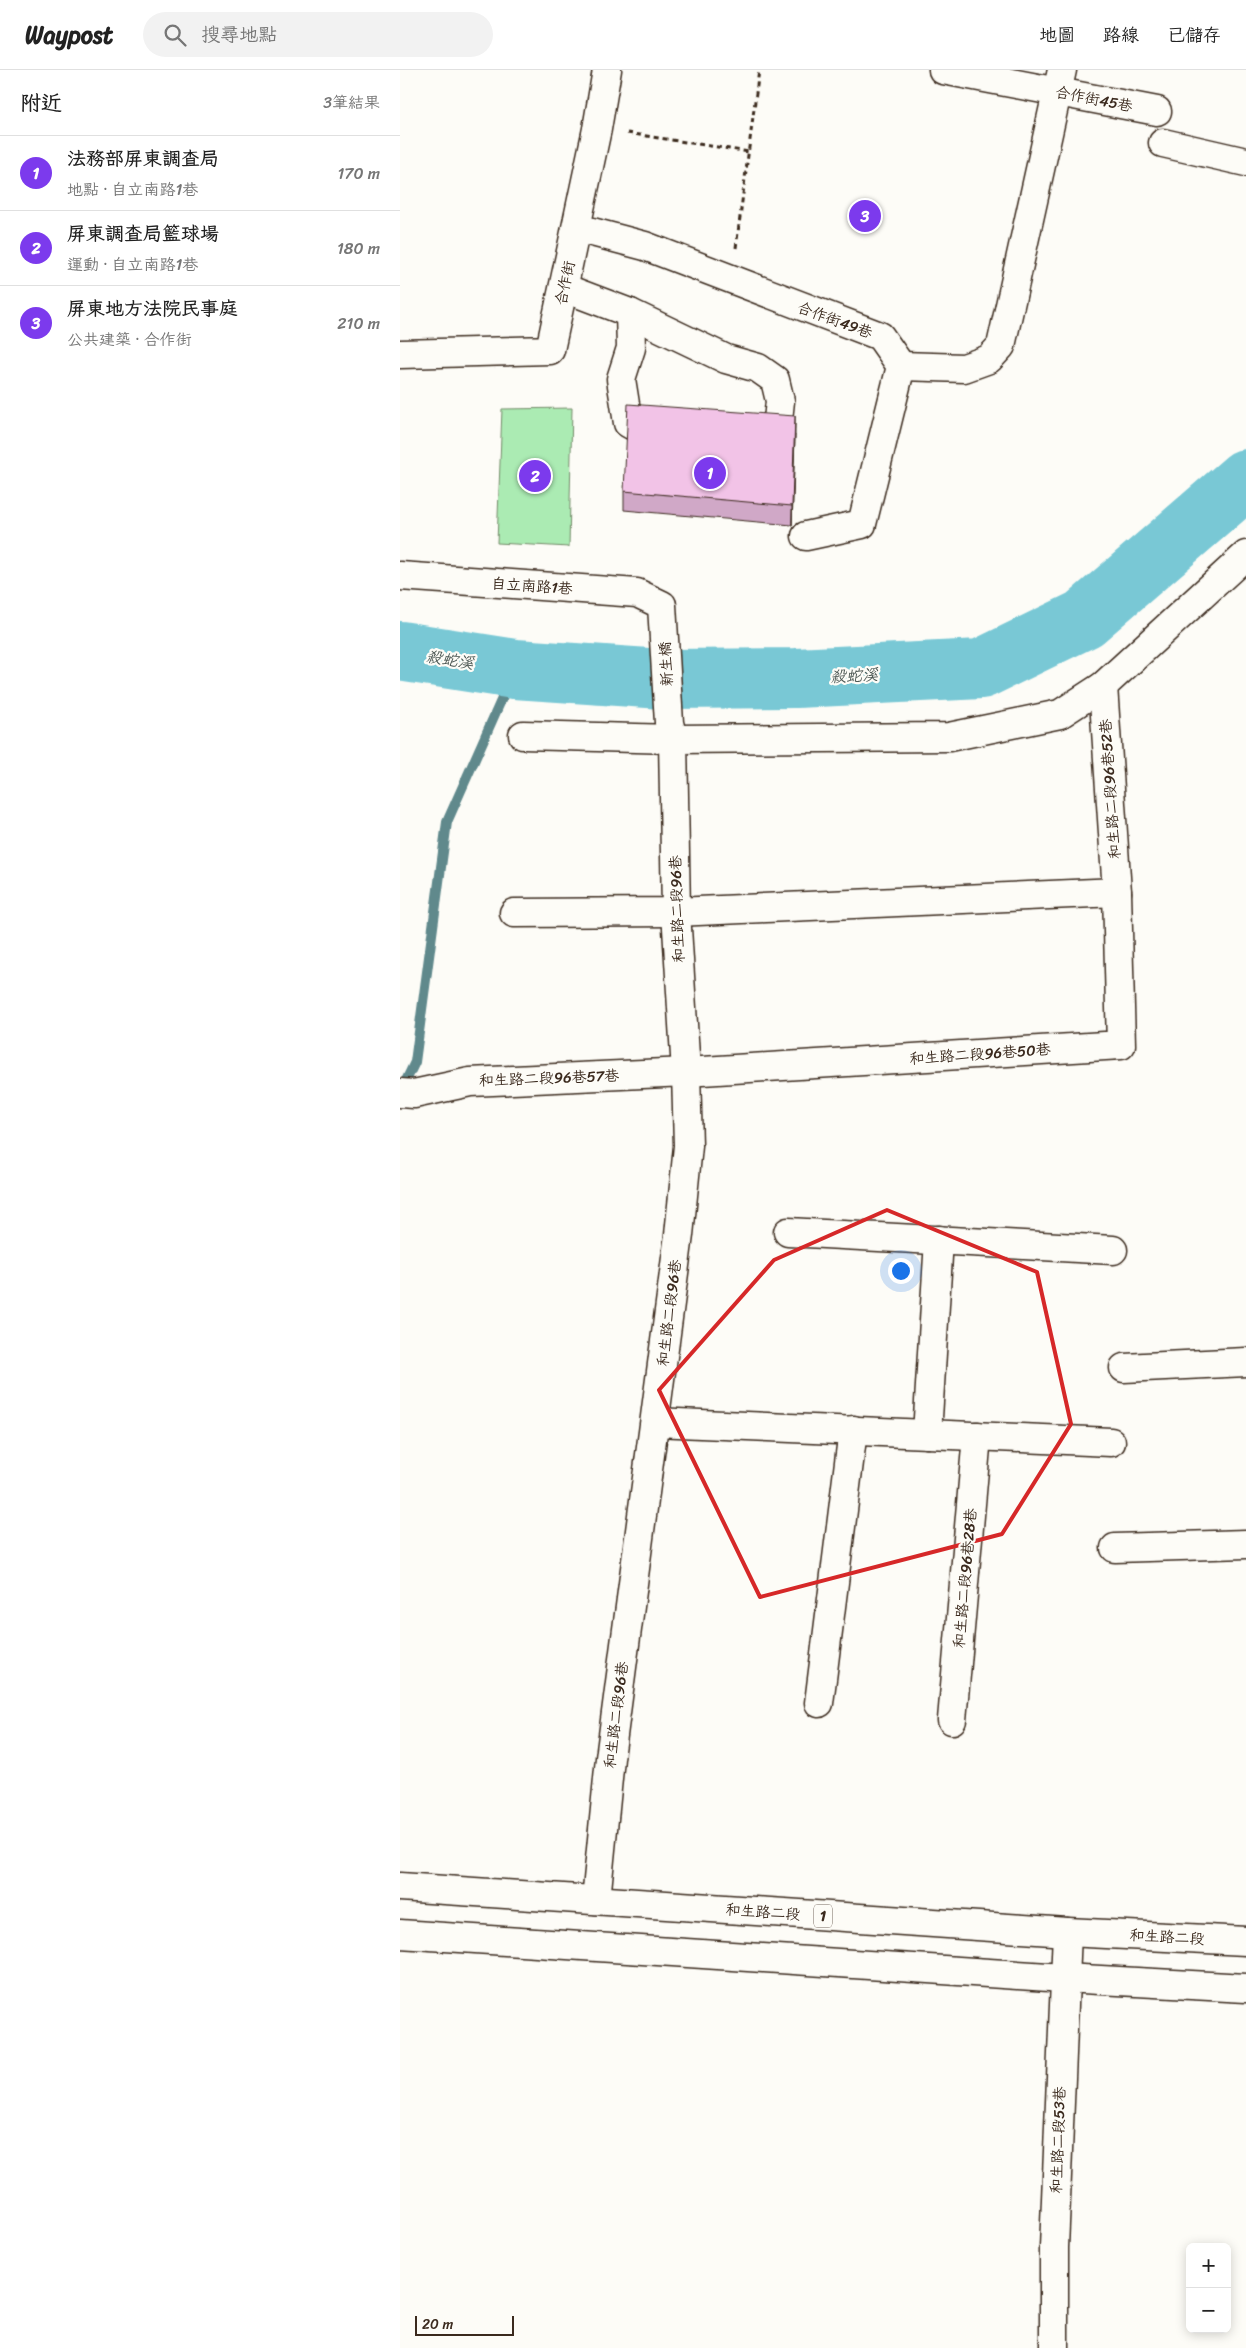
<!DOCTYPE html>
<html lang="zh-TW">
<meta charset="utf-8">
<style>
body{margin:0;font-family:Sriracha,"LXGW WenKai TC",sans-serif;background:#f2f2f2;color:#222}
.controls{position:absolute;right:15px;bottom:15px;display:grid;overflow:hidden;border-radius:8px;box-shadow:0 2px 12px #0003}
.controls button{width:45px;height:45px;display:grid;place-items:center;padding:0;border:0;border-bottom:1px solid #e0e0e0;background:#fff;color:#222;font:25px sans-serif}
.scale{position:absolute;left:15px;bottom:12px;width:99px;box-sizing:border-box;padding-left:5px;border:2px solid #3b2a1e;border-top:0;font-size:14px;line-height:18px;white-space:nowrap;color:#3b2a1e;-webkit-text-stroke:4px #fdfcf7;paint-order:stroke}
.you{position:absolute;left:500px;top:1200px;width:18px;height:18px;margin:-12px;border:4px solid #fff;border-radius:50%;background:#1a73e8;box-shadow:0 0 0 8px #1a73e833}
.badge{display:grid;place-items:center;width:32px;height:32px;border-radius:50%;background:#7c3aed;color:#fff;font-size:16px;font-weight:700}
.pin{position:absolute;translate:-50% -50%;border:2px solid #fff;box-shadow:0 1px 5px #0006}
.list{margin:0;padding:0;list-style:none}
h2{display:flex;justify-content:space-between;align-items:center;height:65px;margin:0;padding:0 20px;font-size:21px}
h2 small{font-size:16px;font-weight:400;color:#767676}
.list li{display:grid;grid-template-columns:32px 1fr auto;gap:15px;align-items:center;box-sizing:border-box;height:75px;padding:0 20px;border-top:1px solid #e0e0e0}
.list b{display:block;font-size:19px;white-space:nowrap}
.list p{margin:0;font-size:16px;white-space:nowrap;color:#767676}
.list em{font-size:16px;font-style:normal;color:#767676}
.icon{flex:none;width:28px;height:28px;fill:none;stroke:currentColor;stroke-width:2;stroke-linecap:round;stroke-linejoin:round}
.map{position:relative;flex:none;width:846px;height:2278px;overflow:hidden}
header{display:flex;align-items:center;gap:30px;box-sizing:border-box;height:70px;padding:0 25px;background:#fff;border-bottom:1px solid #e0e0e0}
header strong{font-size:24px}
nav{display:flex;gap:28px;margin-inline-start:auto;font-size:18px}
.search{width:350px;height:45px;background:#f2f2f2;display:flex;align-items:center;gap:12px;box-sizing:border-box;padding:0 18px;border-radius:28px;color:#767676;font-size:19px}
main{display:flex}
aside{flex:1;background:#fff}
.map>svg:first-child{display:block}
</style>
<header>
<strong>Waypost</strong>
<div class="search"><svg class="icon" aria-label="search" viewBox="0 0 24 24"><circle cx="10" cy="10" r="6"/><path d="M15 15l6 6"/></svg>搜尋地點</div>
<nav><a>地圖</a><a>路線</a><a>已儲存</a></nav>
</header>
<main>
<aside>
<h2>附近<small>3筆結果</small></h2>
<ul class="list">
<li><span class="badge">1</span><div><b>法務部屏東調查局</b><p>地點 · 自立南路1巷</p></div><em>170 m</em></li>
<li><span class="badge">2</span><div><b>屏東調查局籃球場</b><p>運動 · 自立南路1巷</p></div><em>180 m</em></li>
<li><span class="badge">3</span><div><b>屏東地方法院民事庭</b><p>公共建築 · 合作街</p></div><em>210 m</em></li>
</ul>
</aside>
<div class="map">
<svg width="846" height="2278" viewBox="0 0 846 2278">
<rect width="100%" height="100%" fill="#fdfcf7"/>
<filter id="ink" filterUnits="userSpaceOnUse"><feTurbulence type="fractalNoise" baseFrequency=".02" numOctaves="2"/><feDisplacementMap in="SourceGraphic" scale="10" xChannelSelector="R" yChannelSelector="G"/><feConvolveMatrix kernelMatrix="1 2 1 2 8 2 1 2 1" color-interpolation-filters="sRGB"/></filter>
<g filter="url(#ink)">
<path fill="#abebb3" stroke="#738a68" d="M 172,338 L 169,477 L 97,473 L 102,339 Z"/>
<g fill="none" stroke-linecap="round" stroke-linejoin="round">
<path stroke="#60898c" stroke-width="10" d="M 1,1021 L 15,992 L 47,752 L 115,599"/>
<path stroke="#79c8d5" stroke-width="60" d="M 0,581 L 115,599 L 263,609 L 396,608 L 581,599 L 684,549 L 846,409"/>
<g stroke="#3b2a1e" stroke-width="31">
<g id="minor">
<path d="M 543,0 L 757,41"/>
<path d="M 763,73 L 846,92"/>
<path d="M 177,158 L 245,176 L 480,266 L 501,296 L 462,454 L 406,466"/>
<path d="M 164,218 L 230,243 L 326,289 L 358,298 L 375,310 L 380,331 L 378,350 L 365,362 L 352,367"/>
<path d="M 230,243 L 231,278 L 221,309 L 228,353 L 251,366 L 257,367"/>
<path d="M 0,284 L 150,280 L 197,59 L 207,0"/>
<path d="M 501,296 L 564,298 L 589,289 L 601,276 L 662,0"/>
<path d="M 0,506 L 237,523 L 262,535 L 269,653 L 273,669 L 276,842 L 286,1002 L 288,1076 L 279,1165 L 210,1688 L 196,1830"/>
<path d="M 123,665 L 273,669 L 549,667 L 660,644 L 703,616 L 846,485"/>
<path d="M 114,843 L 276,842 L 717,822"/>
<path d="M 0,1023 L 14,1024 L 70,1012 L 286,1002 L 721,975 L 717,822 L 703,616"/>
<path d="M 388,1162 L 713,1180"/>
<path d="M 724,1298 L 846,1292"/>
<path d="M 255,1352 L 711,1372"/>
<path d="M 527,1364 L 539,1170"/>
<path d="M 715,1478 L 846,1474"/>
<path d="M 419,1633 L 453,1360"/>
<path d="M 552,1650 L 577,1366"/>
<path d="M 654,2278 L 654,2178 L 667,1862"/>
</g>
</g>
<g stroke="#3b2a1e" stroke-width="31">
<g id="major">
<path d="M 0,1817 L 667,1862 L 846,1871"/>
<path d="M 0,1864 L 664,1908 L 846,1918"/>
</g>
</g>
<g stroke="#3b2a1e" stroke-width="3" stroke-dasharray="5 4" stroke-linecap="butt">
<path d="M 227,63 L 349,82"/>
<path d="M 336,178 L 359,0"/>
</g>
<use href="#minor" stroke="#fdfcf7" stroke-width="28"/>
<use href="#major" stroke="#fdfcf7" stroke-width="28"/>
</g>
<path fill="#d0a8c7" stroke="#3b2a1e" d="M 395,365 L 392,455 L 224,440 L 224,421 Z"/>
<path fill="#a988a2" stroke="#3b2a1e" d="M 395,346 L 395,365 L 392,455 L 392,436 Z"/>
<path fill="#f2c3e7" stroke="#3b2a1e" d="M 228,334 L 395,346 L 392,436 L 224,421 Z"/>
</g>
<path fill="none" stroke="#d62828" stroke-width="4" stroke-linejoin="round" d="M 487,1140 L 637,1202 L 671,1354 L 602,1464 L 360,1527 L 259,1320 L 374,1190 Z"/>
<g text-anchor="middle" stroke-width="4.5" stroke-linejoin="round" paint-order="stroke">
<rect fill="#fdfcf7" stroke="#75695f" stroke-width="1" x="414" y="1834.5" width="18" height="23" rx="4"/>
<g font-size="14" font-weight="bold" fill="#3b2a1e">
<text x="423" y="1851">1</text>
</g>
<g font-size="15" fill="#3b2a1e" stroke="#fdfcf7">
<text transform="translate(694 29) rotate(11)" y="5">合作街45巷</text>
<text transform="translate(165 213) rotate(-78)" y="5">合作街</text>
<text transform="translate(435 250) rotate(20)" y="5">合作街49巷</text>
<text transform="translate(132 516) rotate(4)" y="5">自立南路1巷</text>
<text transform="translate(266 594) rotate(-93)" y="5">新生橋</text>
<text transform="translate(710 719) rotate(-94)" y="5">和生路二段96巷52巷</text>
<text transform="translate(277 839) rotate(-92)" y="5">和生路二段96巷</text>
<text transform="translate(580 984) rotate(-4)" y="5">和生路二段96巷50巷</text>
<text transform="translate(149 1008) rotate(-2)" y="5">和生路二段96巷57巷</text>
<text transform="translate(269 1243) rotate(-83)" y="5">和生路二段96巷</text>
<text transform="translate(565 1508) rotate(-85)" y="5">和生路二段96巷28巷</text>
<text transform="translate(216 1645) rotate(-83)" y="5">和生路二段96巷</text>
<text transform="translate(363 1842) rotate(4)" y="5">和生路二段</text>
<text transform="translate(767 1867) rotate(3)" y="5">和生路二段</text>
<text transform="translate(658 2070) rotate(-88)" y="5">和生路二段53巷</text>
</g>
<g font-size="16" font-style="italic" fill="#4e5955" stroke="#fdfcf7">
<text transform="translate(50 589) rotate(9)" y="6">殺蛇溪</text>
<text transform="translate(454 605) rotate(-3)" y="6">殺蛇溪</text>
</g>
</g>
</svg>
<div class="controls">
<button>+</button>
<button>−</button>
</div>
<div class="scale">20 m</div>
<div class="you"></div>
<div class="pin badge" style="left:310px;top:403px">1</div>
<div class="pin badge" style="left:135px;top:406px">2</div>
<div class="pin badge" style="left:465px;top:146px">3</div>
</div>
</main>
